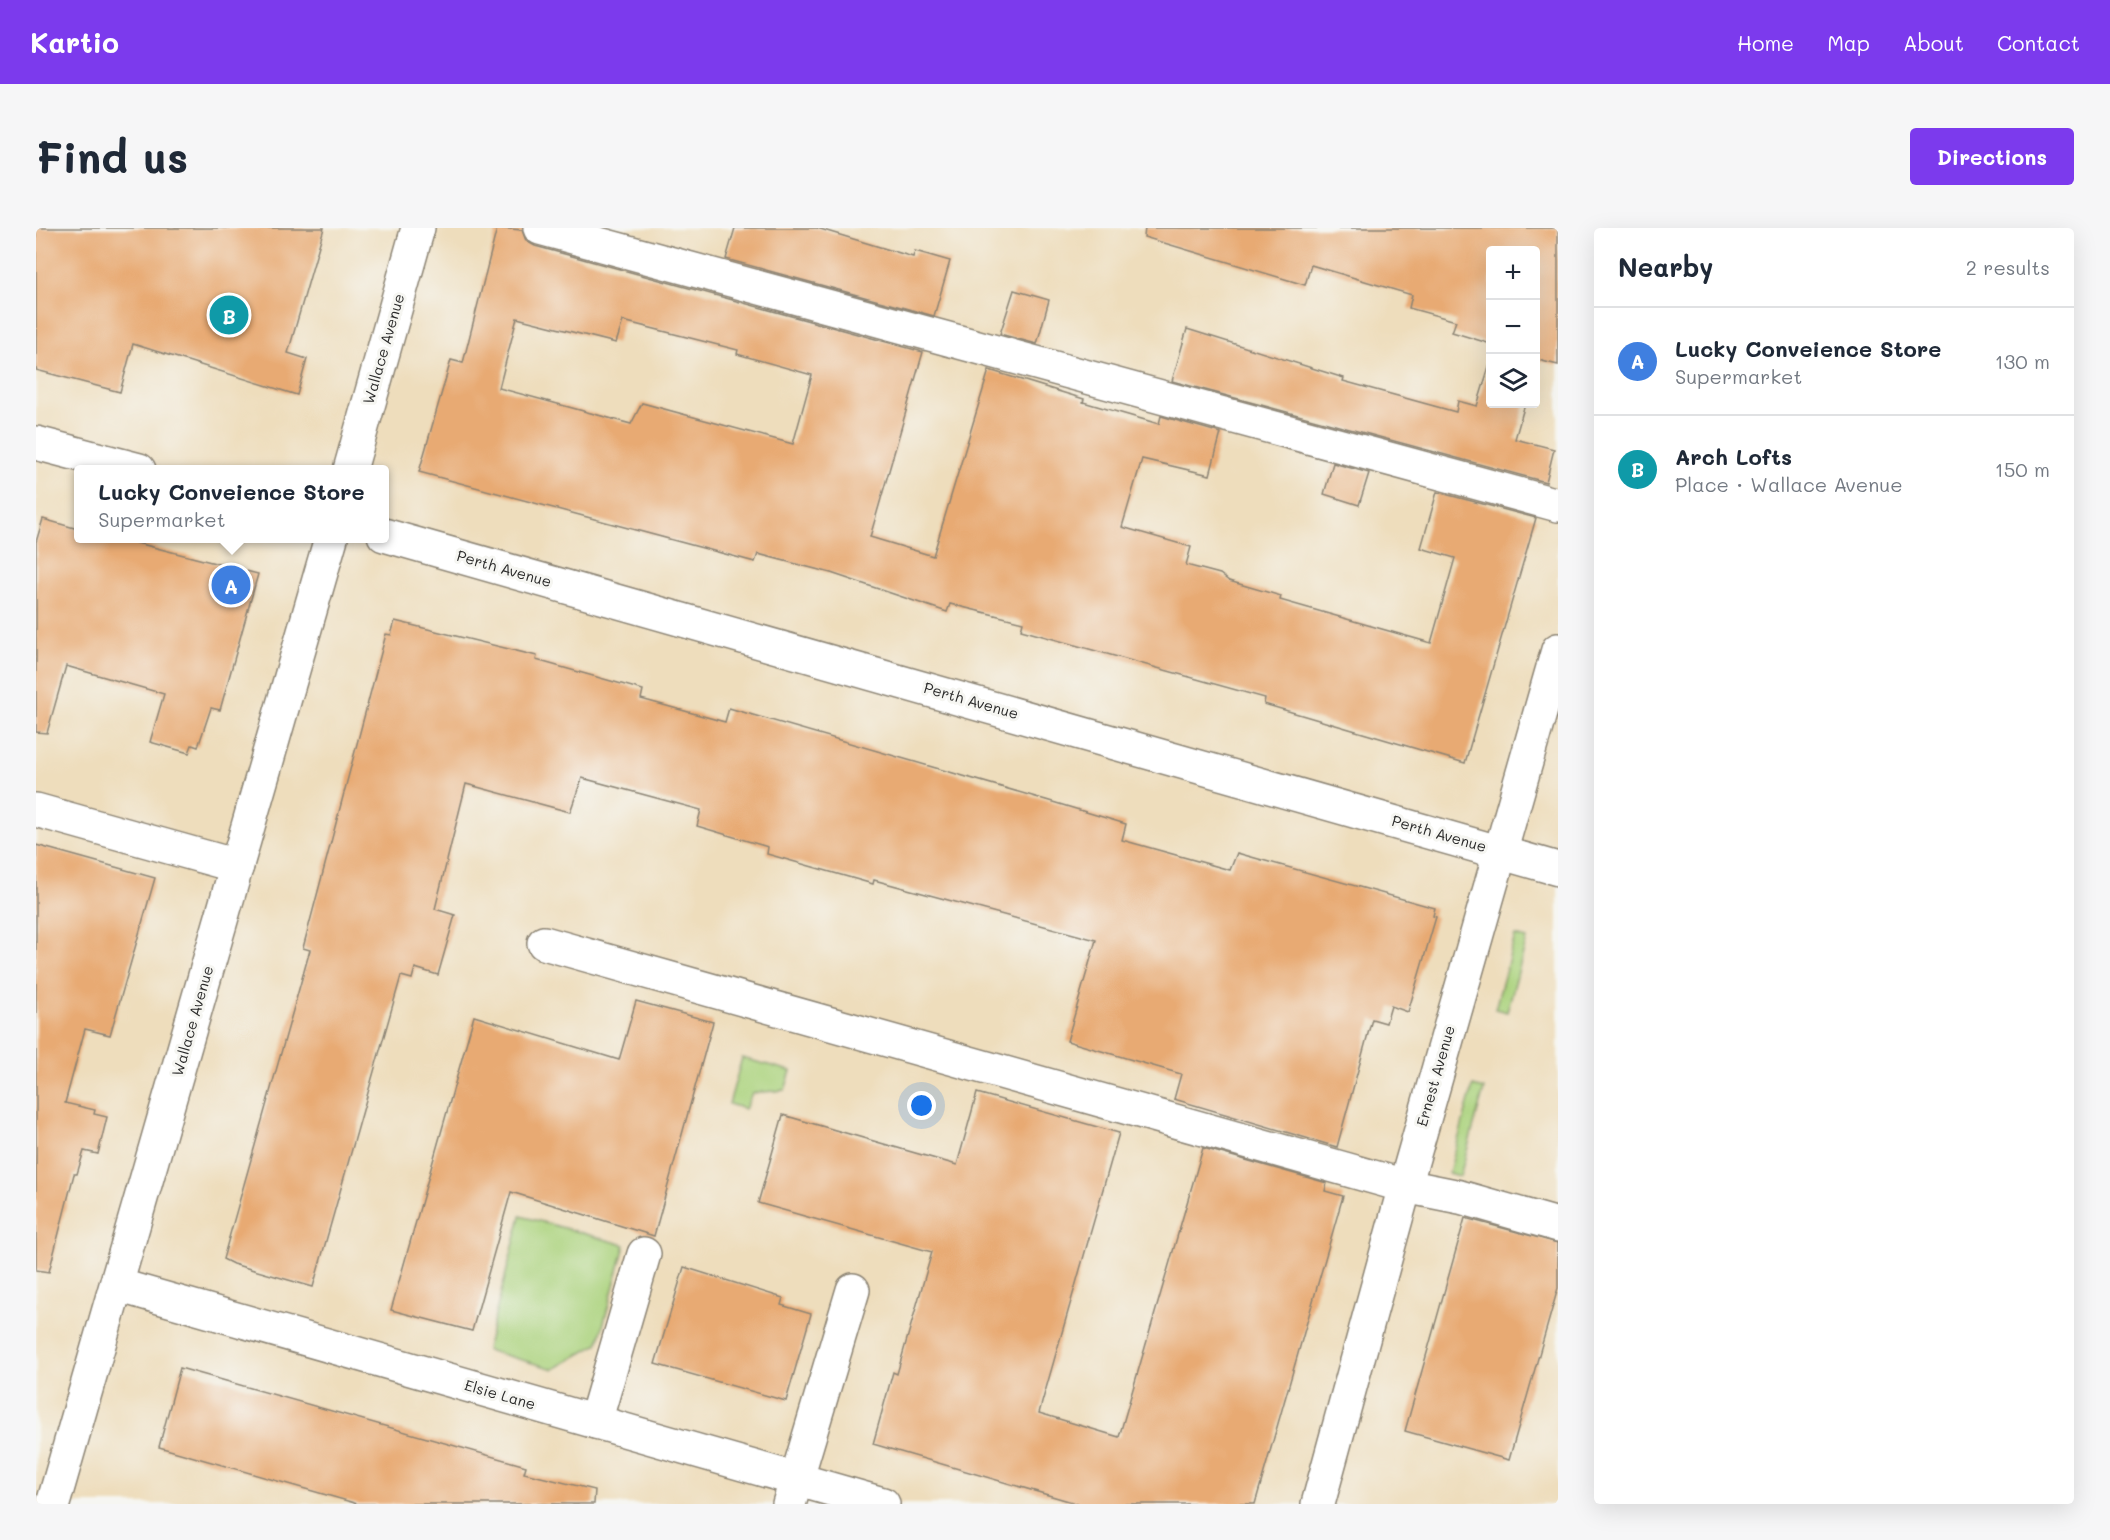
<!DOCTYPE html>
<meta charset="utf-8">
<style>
body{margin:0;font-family:Mali,sans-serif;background:#f6f6f7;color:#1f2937}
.controls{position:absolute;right:18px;top:18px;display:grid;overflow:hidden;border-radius:6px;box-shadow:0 6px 24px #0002}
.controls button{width:54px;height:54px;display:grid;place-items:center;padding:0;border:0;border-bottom:2px solid #e0e1e3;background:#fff;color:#1f2937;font:30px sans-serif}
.you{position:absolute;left:886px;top:878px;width:21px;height:21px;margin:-15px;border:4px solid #fff;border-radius:50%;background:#1a73e8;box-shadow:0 0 0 9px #1a73e833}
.badge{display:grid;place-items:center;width:39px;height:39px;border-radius:50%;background:#7c3aed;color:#fff;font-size:20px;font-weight:700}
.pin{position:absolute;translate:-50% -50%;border:3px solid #fff;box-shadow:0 2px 6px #0006}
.popup{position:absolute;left:38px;top:237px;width:315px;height:78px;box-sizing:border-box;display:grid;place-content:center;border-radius:6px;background:#fff;filter:drop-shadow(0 2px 4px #0005);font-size:20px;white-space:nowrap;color:#747a83}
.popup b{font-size:22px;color:#1f2937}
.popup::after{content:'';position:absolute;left:50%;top:100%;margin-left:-12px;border:12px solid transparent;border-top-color:#fff}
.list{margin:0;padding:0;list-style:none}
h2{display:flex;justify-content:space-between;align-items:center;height:78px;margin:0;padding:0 24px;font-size:26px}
h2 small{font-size:20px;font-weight:400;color:#747a83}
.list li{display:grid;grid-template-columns:39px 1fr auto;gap:18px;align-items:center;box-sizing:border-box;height:108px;padding:0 24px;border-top:2px solid #e0e1e3}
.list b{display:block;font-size:22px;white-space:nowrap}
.list p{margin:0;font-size:20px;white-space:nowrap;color:#747a83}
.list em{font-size:20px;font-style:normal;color:#747a83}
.icon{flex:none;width:33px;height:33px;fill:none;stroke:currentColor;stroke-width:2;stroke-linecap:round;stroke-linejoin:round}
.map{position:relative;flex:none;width:1522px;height:1276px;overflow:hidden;border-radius:6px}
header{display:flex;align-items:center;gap:36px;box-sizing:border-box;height:84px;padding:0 30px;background:#7c3aed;color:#fff}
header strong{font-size:28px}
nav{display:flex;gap:33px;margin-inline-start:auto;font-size:21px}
.intro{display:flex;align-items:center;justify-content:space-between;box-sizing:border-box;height:144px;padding:0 36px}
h1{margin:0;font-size:42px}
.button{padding:15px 27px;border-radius:6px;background:#7c3aed;color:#fff;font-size:21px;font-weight:700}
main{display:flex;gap:36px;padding:0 36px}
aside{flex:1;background:#fff;border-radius:6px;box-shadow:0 6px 24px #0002}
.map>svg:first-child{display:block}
</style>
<header>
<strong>Kartio</strong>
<nav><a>Home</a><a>Map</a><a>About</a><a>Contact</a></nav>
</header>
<div class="intro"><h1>Find us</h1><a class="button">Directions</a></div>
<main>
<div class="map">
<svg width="1522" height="1276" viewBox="0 0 1522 1276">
<rect width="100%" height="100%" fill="#f6f6f2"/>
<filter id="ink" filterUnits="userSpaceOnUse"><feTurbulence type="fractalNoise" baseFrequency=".0167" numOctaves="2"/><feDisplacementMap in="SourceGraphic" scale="12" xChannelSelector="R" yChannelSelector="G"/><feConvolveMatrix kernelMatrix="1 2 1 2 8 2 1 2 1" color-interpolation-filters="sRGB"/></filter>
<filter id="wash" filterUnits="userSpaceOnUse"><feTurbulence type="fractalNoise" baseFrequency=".008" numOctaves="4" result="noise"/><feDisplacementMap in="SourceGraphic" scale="24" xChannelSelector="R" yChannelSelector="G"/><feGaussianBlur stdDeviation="1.35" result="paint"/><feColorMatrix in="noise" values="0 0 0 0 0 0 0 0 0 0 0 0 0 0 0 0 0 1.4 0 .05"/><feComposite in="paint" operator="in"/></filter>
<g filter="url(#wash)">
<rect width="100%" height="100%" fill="#eeddbc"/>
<g fill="#acd37e" stroke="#6c7f54" stroke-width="1.5">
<path d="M 1479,708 L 1491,711 L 1471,784 L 1459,781 Z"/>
<path d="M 706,830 L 755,843 L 749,862 L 716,865 L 709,881 L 693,876 Z"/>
<path d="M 1437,858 L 1448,861 L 1424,948 L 1413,945 Z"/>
<path d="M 485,988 L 589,1017 L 562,1116 L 518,1141 L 450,1122 Z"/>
</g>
<g id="blocks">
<g fill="#e8aa73" fill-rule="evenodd">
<path d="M 0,0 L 288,0 L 252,125 L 271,131 L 261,167 L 97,116 L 84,164 L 0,142 Z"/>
<path d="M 461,0 L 486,2 L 490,13 L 499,18 L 887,124 L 834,309 L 897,328 L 953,142 L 1048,171 L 1047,174 L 1123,196 L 1125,188 L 1185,205 L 1174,247 L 1106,231 L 1086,299 L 1155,319 L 1150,337 L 1184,346 L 1193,353 L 1245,368 L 1244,372 L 1395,415 L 1419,330 L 1385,320 L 1401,264 L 1500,290 L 1429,535 L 1228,476 L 1229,470 L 985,402 L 987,394 L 914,376 L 911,384 L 795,345 L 722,326 L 719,334 L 383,244 L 415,132 L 427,135 ZM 481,90 L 580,115 L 587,93 L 702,122 L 701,126 L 776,147 L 757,216 L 606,175 L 595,196 L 463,160 Z"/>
<path d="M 699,0 L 781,0 L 877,29 L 879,23 L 914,33 L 898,88 L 690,31 Z"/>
<path d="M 1109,0 L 1522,0 L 1522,137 L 1502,132 L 1500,141 L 1500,22 L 1455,22 L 1455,116 L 1416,104 L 1420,93 L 1373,80 L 1376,67 L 1275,37 L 1269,57 L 1108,9 Z"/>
<path d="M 978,62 L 1013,72 L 1001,116 L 964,106 Z"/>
<path d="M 1151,101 L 1308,150 L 1307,153 L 1420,184 L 1422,173 L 1441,178 L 1455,132 L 1455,176 L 1489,176 L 1479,211 L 1518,221 L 1510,254 L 1136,153 Z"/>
<path d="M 1297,235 L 1333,245 L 1323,277 L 1288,266 Z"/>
<path d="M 7,291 L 42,301 L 42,310 L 75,310 L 88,314 L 89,312 L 222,346 L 184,482 L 175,480 L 162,519 L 156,517 L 153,525 L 114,514 L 128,466 L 30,438 L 11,505 L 0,504 L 0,314 Z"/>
<path d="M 359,393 L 501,428 L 500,432 L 607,462 L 605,471 L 689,494 L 693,480 L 1010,572 L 1090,596 L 1086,612 L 1194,642 L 1201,625 L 1399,680 L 1397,688 L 1400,689 L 1372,784 L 1355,778 L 1350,795 L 1336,791 L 1301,919 L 1138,871 L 1145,846 L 1031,813 L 1060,712 L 838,652 L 837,656 L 731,626 L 732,619 L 661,598 L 665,582 L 546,550 L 534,584 L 430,556 L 399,681 L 419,687 L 402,747 L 379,740 L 376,751 L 365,748 L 277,1059 L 197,1036 L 187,1031 L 274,722 L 267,720 L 350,406 L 355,407 Z"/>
<path d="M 0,617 L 119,650 L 74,807 L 49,801 L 29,875 L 59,882 L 58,886 L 71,889 L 62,926 L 48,923 L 41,946 L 38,946 L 13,1044 L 0,1042 Z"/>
<path d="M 600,773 L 677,794 L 618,1008 L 475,964 L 436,1103 L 355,1082 L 438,788 L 583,832 Z"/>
<path d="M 941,865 L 1083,905 L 1003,1185 L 1083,1209 L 1167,920 L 1291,955 L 1289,963 L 1307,968 L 1219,1276 L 1043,1276 L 837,1216 L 857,1144 L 861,1146 L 896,1024 L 722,975 L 747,887 L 921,937 Z"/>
<path d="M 1429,990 L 1522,1015 L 1522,1060 L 1473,1232 L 1369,1203 Z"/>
<path d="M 648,1039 L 747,1070 L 745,1077 L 775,1086 L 750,1173 L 619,1136 Z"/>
<path d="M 144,1140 L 490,1238 L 488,1245 L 559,1262 L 558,1276 L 322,1276 L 123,1219 Z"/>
</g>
</g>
</g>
<g filter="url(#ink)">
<use href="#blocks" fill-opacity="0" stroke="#8c8474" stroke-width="1.5"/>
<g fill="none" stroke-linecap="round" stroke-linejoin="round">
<g stroke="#8c8474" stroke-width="36">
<g id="minor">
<path d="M 504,0 L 1522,277"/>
<path d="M 0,215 L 103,242"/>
<path d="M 314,242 L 382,0"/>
<path d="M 348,307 L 1522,641"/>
<path d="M 0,582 L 201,638"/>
<path d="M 508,715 L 1369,958 L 1424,969 L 1522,997"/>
<path d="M 81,1057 L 847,1276"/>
<path d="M 559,1194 L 608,1026"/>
<path d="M 17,1276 L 295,310"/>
<path d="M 753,1276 L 817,1062"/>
<path d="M 1282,1276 L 1369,958 L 1522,422"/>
</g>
</g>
<use href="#minor" stroke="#fff" stroke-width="33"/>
</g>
</g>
<g text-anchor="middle" stroke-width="6" stroke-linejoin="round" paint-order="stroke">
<g font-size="15" fill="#2b2b2b" stroke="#f6f6f2">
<text transform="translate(348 121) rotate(-74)" y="5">Wallace Avenue</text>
<text transform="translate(468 341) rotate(16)" y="5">Perth Avenue</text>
<text transform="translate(935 473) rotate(16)" y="5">Perth Avenue</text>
<text transform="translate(1403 606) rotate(16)" y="5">Perth Avenue</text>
<text transform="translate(157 793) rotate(-74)" y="5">Wallace Avenue</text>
<text transform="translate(1400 848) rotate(-74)" y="5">Ernest Avenue</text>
<text transform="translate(464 1167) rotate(16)" y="5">Elsie Lane</text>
</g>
</g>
</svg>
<div class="controls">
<button>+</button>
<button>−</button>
<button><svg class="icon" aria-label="layers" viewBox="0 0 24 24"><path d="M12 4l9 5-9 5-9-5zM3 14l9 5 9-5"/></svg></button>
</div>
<div class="you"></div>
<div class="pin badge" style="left:195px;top:357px;background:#3f7fe0">A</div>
<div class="popup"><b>Lucky Conveience Store</b>Supermarket</div>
<div class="pin badge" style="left:193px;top:87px;background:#0f9aa8">B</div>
</div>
<aside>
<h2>Nearby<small>2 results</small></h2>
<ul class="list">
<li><span class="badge" style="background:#3f7fe0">A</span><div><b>Lucky Conveience Store</b><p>Supermarket</p></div><em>130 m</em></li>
<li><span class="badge" style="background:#0f9aa8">B</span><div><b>Arch Lofts</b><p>Place · Wallace Avenue</p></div><em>150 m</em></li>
</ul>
</aside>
</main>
